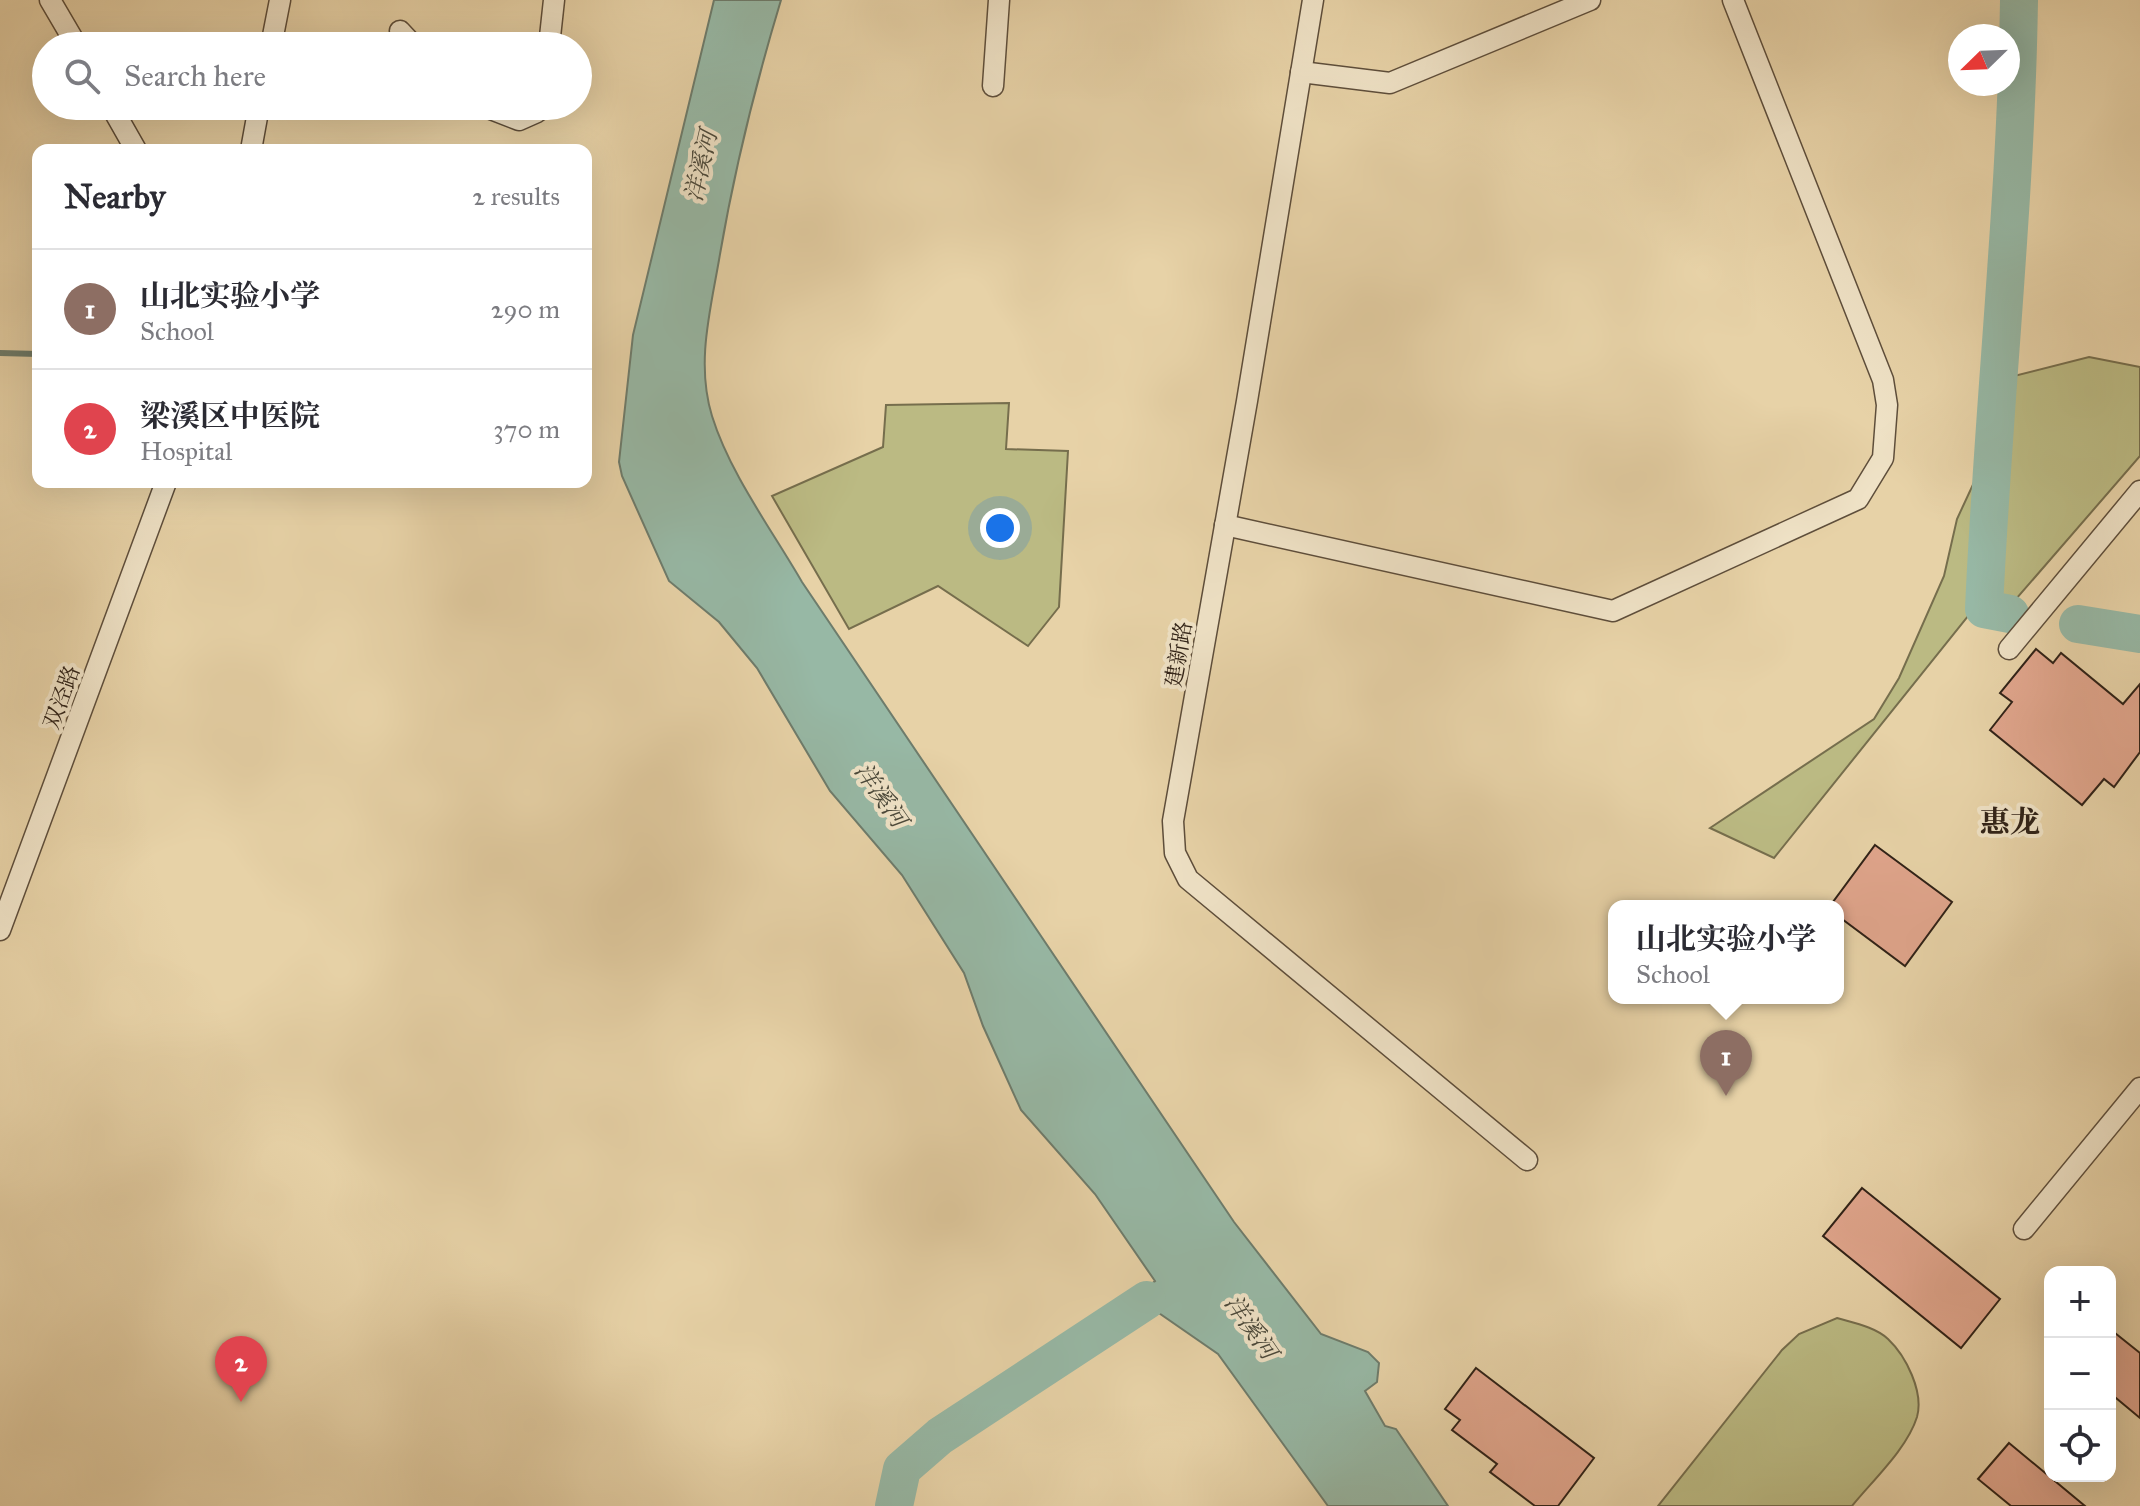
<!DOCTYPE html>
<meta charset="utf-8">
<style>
body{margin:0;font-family:"IM FELL Great Primer","Noto Serif SC",serif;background:#f2f2f3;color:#2b2b33}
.controls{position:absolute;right:24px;bottom:24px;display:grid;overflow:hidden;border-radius:16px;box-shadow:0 8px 32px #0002}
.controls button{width:72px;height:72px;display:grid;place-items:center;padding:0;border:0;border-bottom:2px solid #e1e1e2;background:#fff;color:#2b2b33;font:40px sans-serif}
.compass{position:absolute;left:1948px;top:24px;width:72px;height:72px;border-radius:50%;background:#fff;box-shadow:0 8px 32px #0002;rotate:247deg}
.you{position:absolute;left:1000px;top:528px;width:28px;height:28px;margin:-20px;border:6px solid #fff;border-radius:50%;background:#1a73e8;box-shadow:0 0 0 12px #1a73e833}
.badge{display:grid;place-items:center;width:52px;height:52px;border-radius:50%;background:#8f2418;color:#fff;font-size:26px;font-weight:700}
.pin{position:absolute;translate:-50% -66px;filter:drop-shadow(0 2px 4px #0008)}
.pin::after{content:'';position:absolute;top:42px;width:28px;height:24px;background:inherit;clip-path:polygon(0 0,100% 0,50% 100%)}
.popup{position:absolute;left:1608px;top:900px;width:236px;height:104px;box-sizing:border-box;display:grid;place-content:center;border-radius:16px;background:#fff;filter:drop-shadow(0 2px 6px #0005);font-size:26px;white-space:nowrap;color:#7c7c81}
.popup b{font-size:30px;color:#2b2b33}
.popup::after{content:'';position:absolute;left:50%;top:100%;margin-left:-16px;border:16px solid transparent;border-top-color:#fff}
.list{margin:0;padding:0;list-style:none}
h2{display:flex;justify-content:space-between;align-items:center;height:104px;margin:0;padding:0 32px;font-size:34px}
h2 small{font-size:26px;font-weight:400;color:#7c7c81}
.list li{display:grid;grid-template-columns:52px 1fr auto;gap:24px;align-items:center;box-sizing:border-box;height:120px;padding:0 32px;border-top:2px solid #e1e1e2}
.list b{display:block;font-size:30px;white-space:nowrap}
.list p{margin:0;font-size:26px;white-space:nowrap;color:#7c7c81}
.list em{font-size:26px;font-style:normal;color:#7c7c81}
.icon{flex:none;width:44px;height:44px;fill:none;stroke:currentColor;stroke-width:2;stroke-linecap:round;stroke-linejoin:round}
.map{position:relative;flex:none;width:2140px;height:1506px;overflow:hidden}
.search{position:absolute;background:#fff;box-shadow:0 8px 32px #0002;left:32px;top:32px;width:560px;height:88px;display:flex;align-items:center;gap:20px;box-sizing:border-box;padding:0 28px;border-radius:44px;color:#7c7c81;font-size:30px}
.panel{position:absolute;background:#fff;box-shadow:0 8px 32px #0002;left:32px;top:144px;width:560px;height:344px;border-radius:16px}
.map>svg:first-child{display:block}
</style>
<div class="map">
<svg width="2140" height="1506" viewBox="0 0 2140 1506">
<rect width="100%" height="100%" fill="#e7d2a7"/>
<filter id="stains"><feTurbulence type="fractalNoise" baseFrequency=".0025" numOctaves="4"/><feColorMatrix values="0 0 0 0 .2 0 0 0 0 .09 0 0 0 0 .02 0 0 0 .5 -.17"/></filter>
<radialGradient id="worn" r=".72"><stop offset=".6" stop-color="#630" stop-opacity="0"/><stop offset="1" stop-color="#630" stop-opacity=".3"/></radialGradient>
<g fill="#bbba83" stroke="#766e4d" stroke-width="2">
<path d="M 2089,357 L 2140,367 L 2140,456 L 2010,606 L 1994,602 L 2006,378 Z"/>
<path d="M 1009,403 L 1006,449 L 1068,451 L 1059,607 L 1028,646 L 938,586 L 849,629 L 772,496 L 883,447 L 886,405 Z"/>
<path d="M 1977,476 L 1973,610 L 1774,858 L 1710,828 L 1874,719 L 1899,678 L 1944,576 L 1957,519 Z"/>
<path d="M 1837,1318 C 1854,1323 1875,1327 1888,1339 C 1906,1356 1924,1392 1917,1417 C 1907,1449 1873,1480 1852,1506 L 1658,1506 L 1782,1350 L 1799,1334 Z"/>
</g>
<path fill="#97b8a5" stroke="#6e7c6c" stroke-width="2" d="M 714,0 L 781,0 C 755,86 734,171 719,260 C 710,312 696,364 712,416 C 730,474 772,530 802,582 L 1234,1222 L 1321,1334 L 1368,1352 L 1379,1363 L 1377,1382 L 1365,1391 L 1385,1426 L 1396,1429 L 1448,1506 L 1328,1506 L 1218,1354 L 1156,1311 L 1147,1300 L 1145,1290 L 1155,1281 L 1095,1194 L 1021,1110 L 983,1026 L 964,973 L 902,875 L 830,791 L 757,668 L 719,622 L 669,581 L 622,476 L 619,462 L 633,335 Z"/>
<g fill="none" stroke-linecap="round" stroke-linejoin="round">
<path stroke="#6e7c6c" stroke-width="6" d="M 0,353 L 38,354"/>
<g stroke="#97b8a5" stroke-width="38">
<path d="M 2010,614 L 1984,609 C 1993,406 2016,203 2019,0"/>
<path d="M 2078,624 L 2140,634"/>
<path d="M 894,1506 L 902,1469 L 940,1436 L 1147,1300"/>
</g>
</g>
<g fill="#e0a58c" stroke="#302217" stroke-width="2">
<path d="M 2036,649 L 2053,663 L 2061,653 L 2123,704 L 2140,684 L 2140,752 L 2114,787 L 2104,779 L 2082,805 L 1990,730 L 2012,702 L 2000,693 Z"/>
<path d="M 1875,845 L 1952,902 L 1905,966 L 1838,916 L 1838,906 L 1830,906 Z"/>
<path d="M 1862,1188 L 2000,1299 L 1961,1348 L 1823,1236 Z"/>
<path d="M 2110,1329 L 2140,1353 L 2140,1418 L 2110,1393 Z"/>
<path d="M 1476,1368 L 1594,1458 L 1558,1506 L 1535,1506 L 1490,1472 L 1497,1464 L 1452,1430 L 1460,1420 L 1445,1409 Z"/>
<path d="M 2009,1443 L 2085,1506 L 2011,1506 L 1978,1479 Z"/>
</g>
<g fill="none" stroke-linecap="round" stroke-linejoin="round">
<g stroke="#5e4e3b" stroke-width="23">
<g id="street">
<path d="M 50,0 L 77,46"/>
<path d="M 1313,0 L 1247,401 L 1173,821 L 1175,853 L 1188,879 L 1527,1160"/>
<path d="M 400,31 L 414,46"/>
<path d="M 271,46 L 280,0"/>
<path d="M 549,46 L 554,0"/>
<path d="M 1301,72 L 1390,83 L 1590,0"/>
<path d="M 993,86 L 999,0"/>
<path d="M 111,106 L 136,150"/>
<path d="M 483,106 L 519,120 L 537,112 L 540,106"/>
<path d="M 251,150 L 259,106"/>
<path d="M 1225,525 L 1613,611 L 1858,499 L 1883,458 L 1887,405 L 1883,380 L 1733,0"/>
<path d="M 2009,649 L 2140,491"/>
<path d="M 0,930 L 166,482"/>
<path d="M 2024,1229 L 2140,1088"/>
</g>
</g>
<use href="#street" stroke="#efe2c6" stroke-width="20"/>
</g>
<g text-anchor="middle" stroke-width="8" stroke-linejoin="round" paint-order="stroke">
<g font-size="22" fill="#302217" stroke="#efe2c6">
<text transform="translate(1178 654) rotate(-80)" y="8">建新路</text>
<text transform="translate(61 697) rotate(-70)" y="8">双泾路</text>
</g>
<g font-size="24" font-style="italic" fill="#4a483a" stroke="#efe2c6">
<text transform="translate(701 166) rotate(-77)" y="8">洋溪河</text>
<text transform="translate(881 795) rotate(55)" y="8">洋溪河</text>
<text transform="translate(1251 1327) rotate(55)" y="8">洋溪河</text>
</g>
<g font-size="30" font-weight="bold" fill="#302217" stroke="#efe2c6">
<text x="2010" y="832">惠龙</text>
</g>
</g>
<rect width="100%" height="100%" filter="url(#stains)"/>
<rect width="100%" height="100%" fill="url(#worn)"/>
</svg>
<div class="controls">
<button>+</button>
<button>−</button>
<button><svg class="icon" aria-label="locate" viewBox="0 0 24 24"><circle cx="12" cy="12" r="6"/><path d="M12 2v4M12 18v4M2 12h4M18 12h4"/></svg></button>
</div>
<svg class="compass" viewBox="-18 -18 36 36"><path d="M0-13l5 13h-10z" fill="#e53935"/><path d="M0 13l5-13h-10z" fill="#7c7c81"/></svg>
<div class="you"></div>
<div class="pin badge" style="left:1726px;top:1096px;background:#8d6e63">1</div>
<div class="popup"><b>山北实验小学</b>School</div>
<div class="pin badge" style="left:241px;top:1402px;background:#e0444e">2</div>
<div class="search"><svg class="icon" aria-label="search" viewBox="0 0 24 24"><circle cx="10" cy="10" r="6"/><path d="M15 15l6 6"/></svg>Search here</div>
<section class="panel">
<h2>Nearby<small>2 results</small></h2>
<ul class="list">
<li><span class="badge" style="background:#8d6e63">1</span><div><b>山北实验小学</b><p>School</p></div><em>290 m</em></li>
<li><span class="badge" style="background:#e0444e">2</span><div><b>梁溪区中医院</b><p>Hospital</p></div><em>370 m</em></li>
</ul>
</section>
</div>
